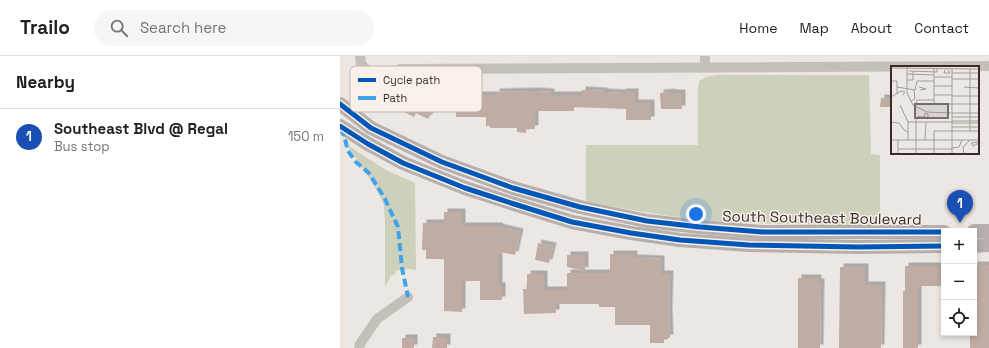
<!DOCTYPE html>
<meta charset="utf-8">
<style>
body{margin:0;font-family:"Space Grotesk",sans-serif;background:#f6f6f6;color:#202124}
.controls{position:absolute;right:12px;bottom:12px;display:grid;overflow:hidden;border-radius:0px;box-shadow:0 2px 6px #0003}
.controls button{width:36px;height:36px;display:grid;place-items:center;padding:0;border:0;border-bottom:1px solid #e0e0e0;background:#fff;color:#202124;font:20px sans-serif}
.you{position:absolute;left:356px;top:158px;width:14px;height:14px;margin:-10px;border:3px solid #fff;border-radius:50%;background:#1a73e8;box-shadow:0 0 0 6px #1a73e833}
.badge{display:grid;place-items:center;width:26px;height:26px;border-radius:50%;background:#766e6a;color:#fff;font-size:13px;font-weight:700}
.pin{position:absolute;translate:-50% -33px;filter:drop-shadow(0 1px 2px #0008)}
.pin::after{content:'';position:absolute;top:21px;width:14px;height:12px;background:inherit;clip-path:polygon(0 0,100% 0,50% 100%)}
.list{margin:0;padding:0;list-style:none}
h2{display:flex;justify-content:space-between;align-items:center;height:52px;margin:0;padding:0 16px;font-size:17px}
h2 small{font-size:13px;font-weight:400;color:#757577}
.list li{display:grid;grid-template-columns:26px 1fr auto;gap:12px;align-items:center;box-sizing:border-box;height:56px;padding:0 16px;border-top:1px solid #e0e0e0}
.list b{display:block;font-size:15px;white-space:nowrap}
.list p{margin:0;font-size:13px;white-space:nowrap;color:#757577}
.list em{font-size:13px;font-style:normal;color:#757577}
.icon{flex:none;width:22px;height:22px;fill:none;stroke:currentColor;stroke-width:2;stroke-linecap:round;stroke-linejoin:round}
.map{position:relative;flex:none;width:649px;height:292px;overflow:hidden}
header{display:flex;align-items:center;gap:24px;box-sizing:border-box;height:56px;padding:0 20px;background:#fff;border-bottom:1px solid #e0e0e0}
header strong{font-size:19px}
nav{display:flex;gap:22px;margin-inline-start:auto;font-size:14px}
.search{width:280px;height:36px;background:#f6f6f6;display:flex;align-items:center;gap:10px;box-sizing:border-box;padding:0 14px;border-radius:22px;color:#757577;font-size:15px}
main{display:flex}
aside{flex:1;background:#fff}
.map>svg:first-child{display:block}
</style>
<header>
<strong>Trailo</strong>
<div class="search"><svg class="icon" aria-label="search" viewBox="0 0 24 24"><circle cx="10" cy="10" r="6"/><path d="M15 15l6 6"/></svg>Search here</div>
<nav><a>Home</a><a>Map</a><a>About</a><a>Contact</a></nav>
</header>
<main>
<aside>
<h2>Nearby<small></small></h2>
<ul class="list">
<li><span class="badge" style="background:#1a4fb4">1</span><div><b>Southeast Blvd @ Regal</b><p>Bus stop</p></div><em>150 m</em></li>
</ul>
</aside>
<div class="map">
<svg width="649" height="292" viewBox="0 0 649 292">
<defs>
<filter id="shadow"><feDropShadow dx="3.5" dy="-3.5" stdDeviation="0" flood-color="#0004"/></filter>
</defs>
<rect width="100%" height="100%" fill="#ece7e2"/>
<g fill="#cdd1bc">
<path d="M 376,19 L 529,19 L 531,98 L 540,99 L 540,169 C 492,169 443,169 394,166 C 344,164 295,155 246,145 L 246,89 L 358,89 L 358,33 L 359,25 L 366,21 Z"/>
<path d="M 7,89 L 46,114 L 75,127 L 76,214 C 69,212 63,213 55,215 L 56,218 L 51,220 L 45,231 L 45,166 L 44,150 L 39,137 Z"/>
</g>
<g fill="#bfaca4" filter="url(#shadow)">
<path d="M 79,33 L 99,43 L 88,63 L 76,57 L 74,61 L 62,55 L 67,45 L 71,47 L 75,38 L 76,38 Z"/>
<path d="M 111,33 L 123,33 L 123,37 L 133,37 L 133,39 L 156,39 L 156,36 L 195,35 L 211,36 L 211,39 L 242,39 L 242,34 L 264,35 L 264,36 L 282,37 L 282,36 L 295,36 L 295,47 L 311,47 L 311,64 L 286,64 L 286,53 L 234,51 L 234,55 L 195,55 L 195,73 L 186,73 L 186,77 L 177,76 L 177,72 L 150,72 L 150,70 L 146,70 L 146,61 L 116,61 L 116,47 L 111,47 Z"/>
<path d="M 332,36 L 332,37 L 342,37 L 342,53 L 321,53 L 320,37 Z"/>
<path d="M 541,42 L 552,42 L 552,51 L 540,51 Z"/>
<path d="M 104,156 L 122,156 L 122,170 L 159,170 L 159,171 L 180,176 L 175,199 L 159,196 L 159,230 L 162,230 L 162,244 L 140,244 L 140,225 L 122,225 L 122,256 L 104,255 L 104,203 L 86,203 L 86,194 L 82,194 L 83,167 L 104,167 Z"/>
<path d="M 198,187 L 213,190 L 209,207 L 195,204 Z"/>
<path d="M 270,198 L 294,198 L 294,202 L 321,203 L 321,218 L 330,218 L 329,254 L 330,282 L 324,282 L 324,287 L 310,287 L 310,269 L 275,269 L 275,251 L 259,251 L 259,248 L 216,248 L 216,257 L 184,258 L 183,233 L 187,233 L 187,218 L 204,218 L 204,234 L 227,234 L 227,217 L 270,217 Z"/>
<path d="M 227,199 L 245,199 L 245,215 L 227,211 Z"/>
<path d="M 634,209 L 649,209 L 649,292 L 630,292 L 630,277 L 634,277 Z"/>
<path d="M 565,210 L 604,210 L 604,230 L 578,230 L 578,292 L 563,292 L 563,235 L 565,235 Z"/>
<path d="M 500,211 L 525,211 L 525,229 L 542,229 L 541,292 L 499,292 Z"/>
<path d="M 458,222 L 478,222 L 478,226 L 481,226 L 480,292 L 458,292 Z"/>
<path d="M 93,281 L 107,281 L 107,292 L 92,292 Z"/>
<rect x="62" y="282" width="12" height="10"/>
</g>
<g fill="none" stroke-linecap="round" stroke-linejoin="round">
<g stroke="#c5bfba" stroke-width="10">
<path d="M 20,0 L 21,8 L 38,26 L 60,13 L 649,10"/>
<path d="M 365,0 L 365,11"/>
<path d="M 19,292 L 20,288 L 37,263 L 68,241"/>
</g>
<g stroke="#b6afab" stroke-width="14">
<path d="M 0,48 L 31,72 L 102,106 L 173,132 L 240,151 L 307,165 L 360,171 L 422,176 L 604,176"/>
<path d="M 0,70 L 28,88 L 63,107 L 125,132 L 174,148 L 232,166 L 291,177 L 340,184 L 409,189 L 518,191 L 604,190"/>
<path d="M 634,175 L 649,175"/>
<path d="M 634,190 L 649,189"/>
</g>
<path stroke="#3fa3eb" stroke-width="4" stroke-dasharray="8 4" stroke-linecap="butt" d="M 2,72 L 8,95 L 16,106 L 29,117 L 45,143 L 58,171 L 62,212 L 68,241"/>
<g stroke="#f9f1e9" stroke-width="8">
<g id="cycleway">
<path d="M 0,48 L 31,72 L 102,106 L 173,132 L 240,151 L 307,165 L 360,171 L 422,176 L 604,176"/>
<path d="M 0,70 L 28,88 L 63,107 L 125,132 L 174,148 L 232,166 L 291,177 L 340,184 L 409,189 L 518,191 L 604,190"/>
</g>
</g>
<use href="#cycleway" stroke="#0057b8" stroke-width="5"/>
</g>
<g text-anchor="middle" stroke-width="3" stroke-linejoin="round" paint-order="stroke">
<g font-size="15" fill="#362d29" stroke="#f9f1e9">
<text transform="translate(482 162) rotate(1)" y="5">South Southeast Boulevard</text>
</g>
</g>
<g transform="translate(551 10)">
<rect width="88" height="88" fill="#ece7e2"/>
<path fill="none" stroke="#a39d98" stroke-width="1" d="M 16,0 L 16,27 L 22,39 L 36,46 L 60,47M 0,2 L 88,3M 39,2 L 43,3 L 43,38M 61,3 L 61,88M 79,3 L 79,65M 54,4 L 53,7 L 59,7 L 57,4M 18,5 L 46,6 L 46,3M 61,7 L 88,7M 16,8 L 43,9M 43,11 L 61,11M 61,13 L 88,13M 16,14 L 22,14 L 22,5M 0,15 L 6,15 L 6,28M 43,20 L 61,20M 6,21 L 24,24 L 26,15 L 43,15M 28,21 L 35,23 L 29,24M 73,21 L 88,22M 43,29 L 61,29M 61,30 L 88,30M 0,31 L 10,25 L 14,26 L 12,29M 43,34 L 26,34 L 25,38 L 88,38M 20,35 L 24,33 L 23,24M 9,39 L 17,56 L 17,74M 61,47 L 88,47M 61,51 L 88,51M 61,55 L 88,55M 0,56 L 8,57 L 13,64 L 17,66M 17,56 L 61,56M 61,57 L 88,57M 61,61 L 88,61M 0,74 L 88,74M 7,74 L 7,88M 34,74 L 35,56M 88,76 L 80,77 L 82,80 L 88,77M 61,82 L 68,81 L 71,74M 7,83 L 61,83M 25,88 L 25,52 L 28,50 L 29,51 L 37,51 L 37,48 L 34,47 L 33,51M 43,88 L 43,65 L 88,65M 73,88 L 72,81 L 79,74"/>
<path fill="#766e6a" fill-opacity="0.15" stroke="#766e6a" stroke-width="2" d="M 24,38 L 57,38 L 57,52 L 24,52 Z"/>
<rect width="88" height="88" fill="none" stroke="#362d29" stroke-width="2"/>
</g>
<rect x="10" y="10" width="132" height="46" rx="6" fill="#f9f1e9" stroke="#beb6af" stroke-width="1"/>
<rect x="18" y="22" width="18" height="4" fill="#0057b8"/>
<rect x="18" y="40" width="18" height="4" fill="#3fa3eb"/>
<g font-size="11" fill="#362d29">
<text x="43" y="28">Cycle path</text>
<text x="43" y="46">Path</text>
</g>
</svg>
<div class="controls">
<button>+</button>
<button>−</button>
<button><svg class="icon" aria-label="locate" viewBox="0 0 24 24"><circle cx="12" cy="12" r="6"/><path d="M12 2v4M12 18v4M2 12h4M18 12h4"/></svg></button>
</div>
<div class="you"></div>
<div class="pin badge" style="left:620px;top:167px;background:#1a4fb4">1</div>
</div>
</main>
